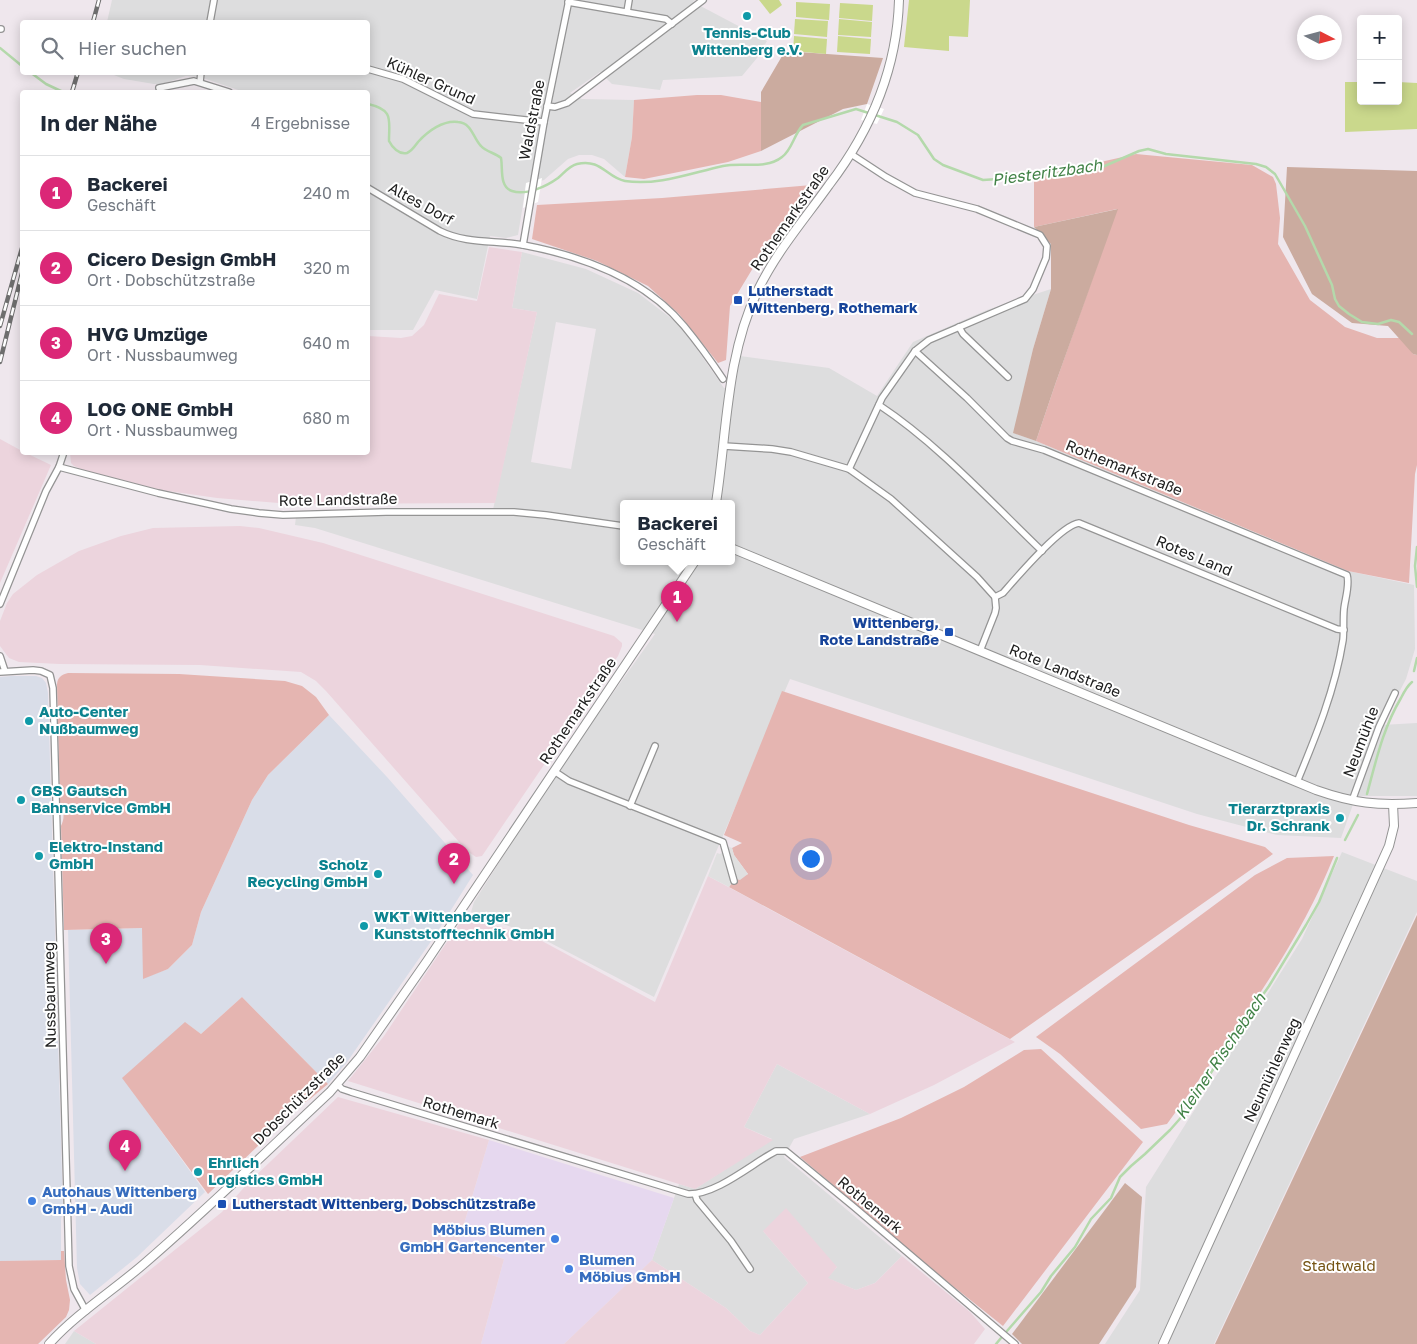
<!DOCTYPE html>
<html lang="de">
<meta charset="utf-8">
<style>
body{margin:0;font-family:"Golos Text",sans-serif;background:#f6f6f7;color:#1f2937}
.controls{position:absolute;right:15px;top:15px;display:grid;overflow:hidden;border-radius:5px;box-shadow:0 2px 12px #0003}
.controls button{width:45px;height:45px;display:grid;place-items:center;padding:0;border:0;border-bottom:1px solid #e0e1e3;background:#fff;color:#1f2937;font:25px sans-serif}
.compass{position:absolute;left:1297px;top:15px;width:45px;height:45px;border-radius:50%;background:#fff;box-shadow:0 2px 12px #0003;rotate:96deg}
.you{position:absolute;left:810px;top:858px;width:18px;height:18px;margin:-12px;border:4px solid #fff;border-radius:50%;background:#1a73e8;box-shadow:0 0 0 8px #1a73e833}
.badge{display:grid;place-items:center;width:32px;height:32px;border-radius:50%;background:#db2777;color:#fff;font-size:16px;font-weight:700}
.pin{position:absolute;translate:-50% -41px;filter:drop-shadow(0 1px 2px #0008)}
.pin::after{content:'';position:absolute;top:26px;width:18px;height:15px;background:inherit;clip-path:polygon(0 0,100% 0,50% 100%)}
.popup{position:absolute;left:620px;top:500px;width:115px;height:65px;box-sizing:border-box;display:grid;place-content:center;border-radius:5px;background:#fff;filter:drop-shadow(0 1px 4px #0005);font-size:16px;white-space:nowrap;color:#747a83}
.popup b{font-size:19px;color:#1f2937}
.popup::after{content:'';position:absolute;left:50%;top:100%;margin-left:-10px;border:10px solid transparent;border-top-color:#fff}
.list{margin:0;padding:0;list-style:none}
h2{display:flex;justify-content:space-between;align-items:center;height:65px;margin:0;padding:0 20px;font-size:21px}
h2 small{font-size:16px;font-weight:400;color:#747a83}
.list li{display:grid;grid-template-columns:32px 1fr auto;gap:15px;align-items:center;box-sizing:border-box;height:75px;padding:0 20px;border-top:1px solid #e0e1e3}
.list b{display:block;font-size:19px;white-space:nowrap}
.list p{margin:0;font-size:16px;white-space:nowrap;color:#747a83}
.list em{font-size:16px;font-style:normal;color:#747a83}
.icon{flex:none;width:28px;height:28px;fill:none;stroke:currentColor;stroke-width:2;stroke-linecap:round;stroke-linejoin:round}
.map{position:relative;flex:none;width:1417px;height:1344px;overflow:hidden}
.search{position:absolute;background:#fff;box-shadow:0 2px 12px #0003;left:20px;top:20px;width:350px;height:55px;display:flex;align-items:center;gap:12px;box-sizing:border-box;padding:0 18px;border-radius:5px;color:#747a83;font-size:19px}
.panel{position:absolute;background:#fff;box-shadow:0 2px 12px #0003;left:20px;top:90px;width:350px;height:365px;border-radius:5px}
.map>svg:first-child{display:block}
</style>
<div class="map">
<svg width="1417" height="1344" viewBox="0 0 1417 1344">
<rect width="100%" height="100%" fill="#efe7ed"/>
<g fill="#ddddde" fill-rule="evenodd">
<path d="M 112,0 L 695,0 L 693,2 L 767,41 L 757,58 L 742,76 L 663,80 L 660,90 L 612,84 L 600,72 L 570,93 L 582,99 L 634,100 L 632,137 L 625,177 L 604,159 L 592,155 L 579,155 L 568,159 L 544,180 L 526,186 L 518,235 L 506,238 L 490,236 L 477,299 L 435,290 L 413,330 L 368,330 L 368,92 L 244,92 L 200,77 L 186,76 L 162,84 L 154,84 L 124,79 L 109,73 L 368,72 L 368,22 L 107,22 Z"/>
<path d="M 522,252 L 586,269 L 638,293 L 680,325 L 724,388 L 735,388 L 740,356 L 829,368 L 877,396 L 913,342 L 987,310 L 1051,289 L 1033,349 L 1014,433 L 1036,441 L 1348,571 L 1414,585 L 1415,649 L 1406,679 L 1382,725 L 1417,723 L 1417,796 L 1356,796 L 1341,838 L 1277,835 L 1197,814 L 790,679 L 654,997 L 541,938 L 471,912 L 474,902 L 554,776 L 655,634 L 315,528 L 295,525 L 296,517 L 492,514 L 537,312 L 512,308 ZM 556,322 L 596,329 L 571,469 L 531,462 ZM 623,503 L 731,503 L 731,561 L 623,561 Z"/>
<path d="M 1342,852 L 1417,881 L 1417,912 L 1214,1344 L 1105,1344 L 1140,1290 L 1146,1187 L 1302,939 Z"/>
<path d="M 777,1064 L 870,1114 L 794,1139 L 784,1157 L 902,1256 L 875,1283 L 856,1290 L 827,1278 L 837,1267 L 763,1231 L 808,1283 L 760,1335 L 750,1331 L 726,1308 L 652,1260 L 679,1184 L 695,1189 L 772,1139 L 744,1127 Z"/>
<path d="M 74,1331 L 96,1344 L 65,1344 Z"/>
</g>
<path fill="#e6d8ef" d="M 489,1140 L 674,1198 L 652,1260 L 564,1344 L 481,1344 L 504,1259 L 458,1244 Z"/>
<g fill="#d9dde8">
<path d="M 11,676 L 36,676 L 42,678 L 46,683 L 48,693 L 63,1211 L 61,1219 L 61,1260 L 0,1261 L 0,677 Z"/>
<path d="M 329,715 L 387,777 L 473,875 L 434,937 L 347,1062 L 328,1084 L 242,997 L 201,1034 L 186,1023 L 123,1078 L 205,1192 L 137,1257 L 90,1295 L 80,1284 L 77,1268 L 68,930 L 143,928 L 143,978 L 168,969 L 192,945 L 201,912 L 252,800 L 268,775 Z"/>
</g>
<g fill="#ecd4dd">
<path d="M 489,247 L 522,252 L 512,308 L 537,312 L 495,503 L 291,504 L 217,498 L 161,490 L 93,474 L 74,466 L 71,463 L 70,452 L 368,452 L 368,336 L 401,338 L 412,336 L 424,325 L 439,294 L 477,301 Z"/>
<path d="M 0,439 L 22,451 L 22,452 L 26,453 L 51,465 L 0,583 Z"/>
<path d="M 240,526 L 259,528 L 323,543 L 614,636 L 622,643 L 622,646 L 618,656 L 482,856 L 476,857 L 467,851 L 326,691 L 316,681 L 301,672 L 200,665 L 59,664 L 19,662 L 9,658 L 0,646 L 0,621 L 7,603 L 13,594 L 37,575 L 79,551 L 121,536 L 153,528 Z"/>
<path d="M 708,876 L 1015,1042 L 934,1085 L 870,1114 L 777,1064 L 744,1127 L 773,1140 L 695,1189 L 348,1081 L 384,1036 L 465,915 L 542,941 L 655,1002 Z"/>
<path d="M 338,1097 L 489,1140 L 458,1244 L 504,1259 L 481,1344 L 96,1344 L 74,1331 L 222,1212 L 249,1182 Z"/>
<path d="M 786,1208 L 837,1267 L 828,1278 L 856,1290 L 875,1283 L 902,1256 L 970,1312 L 985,1329 L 974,1344 L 564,1344 L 652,1260 L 726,1308 L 750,1331 L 760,1335 L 808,1283 L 763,1231 Z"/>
</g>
<g fill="#e5b5b1">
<path d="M 697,95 L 721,95 L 761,102 L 761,151 L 728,162 L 644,179 L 625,177 L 632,137 L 634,100 Z"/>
<path d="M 1136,154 L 1252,165 L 1273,177 L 1276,184 L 1280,218 L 1278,244 L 1310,300 L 1345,327 L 1377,338 L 1404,338 L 1413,354 L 1417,355 L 1417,465 L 1415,474 L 1409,583 L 1348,571 L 1036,441 L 1056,382 L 1117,209 L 1034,227 L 1034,177 Z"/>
<path d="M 812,185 L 814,192 L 756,263 L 730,306 L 726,360 L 718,363 L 679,314 L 648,286 L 597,261 L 532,239 L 537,205 L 662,198 Z"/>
<path d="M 68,673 L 179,674 L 285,681 L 302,686 L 316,697 L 329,715 L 268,775 L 252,800 L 201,912 L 192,945 L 168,969 L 143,979 L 142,928 L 64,930 L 61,826 C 65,818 64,811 60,802 L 57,684 C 58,677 61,675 68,673 Z"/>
<path d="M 782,691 L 1189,825 L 1265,847 L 1273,854 L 1010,1039 L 729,887 L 735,879 L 748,874 L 734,855 L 732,848 L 742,843 L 724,835 Z"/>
<path d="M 1334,856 C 1295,954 1228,1039 1167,1124 L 1141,1129 L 1060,1054 L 1036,1037 L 1255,875 L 1287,858 Z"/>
<path d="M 242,997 L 328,1084 L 310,1099 L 286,1114 L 261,1143 L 208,1194 L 122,1078 L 185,1022 L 201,1034 Z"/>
<path d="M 1041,1049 L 1143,1142 L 1003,1326 L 939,1275 L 800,1157 L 901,1118 L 964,1087 L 1024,1050 Z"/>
<path d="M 61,1251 L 64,1251 L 66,1280 L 70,1300 L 69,1310 L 66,1317 L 38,1344 L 0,1344 L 0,1261 L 61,1260 Z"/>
</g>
<g fill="#cbab9f">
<path d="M 785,51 L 883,58 L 867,104 L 843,109 L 761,151 L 761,92 Z"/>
<path d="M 1287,167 L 1417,171 L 1417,355 L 1413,354 L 1388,326 L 1352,323 L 1312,294 L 1283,237 Z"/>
<path d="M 1118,209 L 1056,382 L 1036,441 L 1013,433 L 1033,349 L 1051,289 L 1051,244 L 1034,227 Z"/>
<path d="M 1417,915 L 1417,1344 L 1215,1344 Z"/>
<path d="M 1125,1183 L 1142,1197 L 1136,1287 L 1099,1344 L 1022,1344 L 1012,1334 Z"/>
</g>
<g fill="#cad88c">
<path d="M 759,0 L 779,0 L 782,5 L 770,14 Z"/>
<path d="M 909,0 L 970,0 L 968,37 L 949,36 L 949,51 L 904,47 Z"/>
<path d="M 796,2 L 830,4 L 829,20 L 796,17 Z"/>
<path d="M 840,3 L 873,5 L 872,21 L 839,18 Z"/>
<path d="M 795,19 L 828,21 L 827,37 L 794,34 Z"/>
<path d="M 839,19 L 872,22 L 871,37 L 838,35 Z"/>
<path d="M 794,36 L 827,39 L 826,54 L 793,51 Z"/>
<path d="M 838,36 L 871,39 L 870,54 L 837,52 Z"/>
<path d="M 1345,82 L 1361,82 L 1361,101 L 1398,101 L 1398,82 L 1417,83 L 1417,129 L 1345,132 Z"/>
</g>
<path fill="#e0e0e0" d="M 729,847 L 732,848 L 734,855 L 748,874 L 740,880 L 735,879 L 729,887 L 708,876 L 717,853 L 720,854 Z"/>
<g fill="#fff">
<path d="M 867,104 L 884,109 L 877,124 L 861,120 Z"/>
<path d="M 542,178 L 538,202 L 523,208 L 526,183 Z"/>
</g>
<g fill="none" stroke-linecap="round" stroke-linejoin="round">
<g stroke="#b4d9ab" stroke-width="2.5">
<path d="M 0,48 L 22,66"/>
<path d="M 30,72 L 46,84 L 63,92"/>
<path d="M 368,104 C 394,110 389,119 389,141 C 392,147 399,155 407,153 C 412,151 415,146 418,142 C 428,131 443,120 458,122 C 472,123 473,138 481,146 C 486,152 496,153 501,158 C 503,168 499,187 512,191 C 526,196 547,186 558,178 C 564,173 569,166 577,164 C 601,158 607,178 625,181 C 658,186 691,173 723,166 C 742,162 766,170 782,157 C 792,150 794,134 803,125 L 856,109 L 897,122 L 918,135 L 934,159 L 943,165 L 983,180 L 1030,177 L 1100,168 L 1139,151 L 1148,149 L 1166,154 L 1256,164 L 1266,167 L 1275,174 L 1305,226 L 1332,285 L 1335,299 L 1339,306 L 1349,314 L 1362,322 L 1378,324 L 1391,320 L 1399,322 L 1412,334"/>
<path d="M 1417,547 L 1415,566 L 1417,587"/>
<path d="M 1414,671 L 1417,658"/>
<path d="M 1367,794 C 1376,761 1383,728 1401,698 C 1404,692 1407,686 1412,682"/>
<path d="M 1345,840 L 1358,815"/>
<path d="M 1007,1331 L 1041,1292 L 1051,1276 L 1075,1247 L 1091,1219 L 1111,1198 L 1120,1177 L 1131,1166 L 1145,1154 L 1170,1130 L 1185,1113 L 1241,1026 L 1269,986 L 1306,925 L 1319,902 L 1337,858"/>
<path d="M 996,1344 L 1001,1338"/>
</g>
<g stroke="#949494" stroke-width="8">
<g id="minor">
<path d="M 568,2 L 666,19 L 672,24"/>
<path d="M 627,12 L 629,0"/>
<path d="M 210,22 L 214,0"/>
<path d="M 0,29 L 1,29"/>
<path d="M 368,69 L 403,79 L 473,114 L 544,122"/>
<path d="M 200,82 L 201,72"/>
<path d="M 159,88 L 194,81 L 229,92"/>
<path d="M 547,106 L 555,107 L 567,103 L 703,0"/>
<path d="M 368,188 L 440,231 C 466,244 496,240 523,245 C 582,256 645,279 684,326 C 698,343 711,361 723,379"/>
<path d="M 523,245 L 544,122 L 569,0"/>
<path d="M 959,327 L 963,334 L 1008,377"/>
<path d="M 915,351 L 967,398 L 1007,438 L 1012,441 L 1044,450 L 1347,575 C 1350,585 1345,599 1344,609 C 1343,620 1344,630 1343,640 C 1335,690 1316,736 1297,782"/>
<path d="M 879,405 C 938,444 991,502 1042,551"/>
<path d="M 724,446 L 772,449 L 791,452 L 849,469 L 891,499 L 977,577 L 995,597"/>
<path d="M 59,467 L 158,493 L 231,509 L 259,513 L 283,515 L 386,512 L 514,512 L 546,515 L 623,526"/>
<path d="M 849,469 L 882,398 L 915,351 L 929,340 L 1025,299 L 1033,289 L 1046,258 L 1047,246 L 1040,235 L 977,209 L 915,193 L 886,177 L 851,154"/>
<path d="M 0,604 L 46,491 L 59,467 L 64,452"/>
<path d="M 980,651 L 995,613 L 996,608 L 995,597 L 1003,593 C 1017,577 1061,525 1079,523 L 1337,629 L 1344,630"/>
<path d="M 0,656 L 5,671"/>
<path d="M 0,672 L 33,670 L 41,671 L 50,675 L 53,688 L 69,1266 L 74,1289 L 86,1311"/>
<path d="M 554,771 L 569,781 L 723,842 L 734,881"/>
<path d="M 1352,801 L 1379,727 L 1395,693"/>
<path d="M 630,806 L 655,746"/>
<path d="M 337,1084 L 342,1089 L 351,1092 L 688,1194 C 714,1195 747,1168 769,1155 L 776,1151 L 786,1151 L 854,1207 L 1015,1344"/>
<path d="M 695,1194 L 697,1200 L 731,1241 L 750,1269"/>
</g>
</g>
<g stroke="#949494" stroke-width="10">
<g id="tertiary">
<path d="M 716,503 C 727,433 726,357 757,292 C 776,252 804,220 829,185 C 871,130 897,70 899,0"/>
<path d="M 731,548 L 1316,790 C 1353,803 1378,806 1417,803"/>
<path d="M 49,1344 C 77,1313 114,1290 145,1263 C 209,1208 269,1149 330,1092 L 360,1057 L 427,961 L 695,561"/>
<path d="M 1163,1344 L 1389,846 L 1394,826 L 1393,804"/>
</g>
</g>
<use href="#minor" stroke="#fff" stroke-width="5.5"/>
<use href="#tertiary" stroke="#fff" stroke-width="8"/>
<g stroke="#6e6e6e" stroke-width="4.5">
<g id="rail">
<path d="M 93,22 L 99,0"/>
<path d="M 72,92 L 78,72"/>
<path d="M 0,326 L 22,248"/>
<path d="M 0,362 L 22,273"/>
</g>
</g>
<use href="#rail" stroke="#fff" stroke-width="2.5" stroke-dasharray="8" stroke-linecap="butt"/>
</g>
<g fill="#0f9aa8" stroke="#fff" stroke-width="2">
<circle cx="747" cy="16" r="5"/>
<circle cx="29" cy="721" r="5"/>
<circle cx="21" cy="800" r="5"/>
<circle cx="1340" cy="818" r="5"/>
<circle cx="39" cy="856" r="5"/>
<circle cx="378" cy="874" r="5"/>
<circle cx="364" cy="926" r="5"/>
<circle cx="198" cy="1172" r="5"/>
</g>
<g fill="#1a4fb4" stroke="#fff" stroke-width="2">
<rect x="733" y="295" width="10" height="10" rx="2.5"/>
<rect x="944" y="627" width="10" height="10" rx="2.5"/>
<rect x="217" y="1199" width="10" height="10" rx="2.5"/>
</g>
<g fill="#3f7fe0" stroke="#fff" stroke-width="2">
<circle cx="32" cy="1201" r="5"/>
<circle cx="555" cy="1239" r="5"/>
<circle cx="569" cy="1269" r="5"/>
</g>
<g text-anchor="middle" stroke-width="4" stroke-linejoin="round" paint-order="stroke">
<g font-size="15" font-weight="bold" fill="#0d838f" stroke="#fff" text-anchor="start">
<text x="747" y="38" text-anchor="middle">Tennis-Club<tspan x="747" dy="17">Wittenberg e.V.</tspan></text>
<text x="39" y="717">Auto-Center<tspan x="39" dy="17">Nußbaumweg</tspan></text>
<text x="31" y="796">GBS Gautsch<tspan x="31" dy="17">Bahnservice GmbH</tspan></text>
<text x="1330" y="814" text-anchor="end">Tierarztpraxis<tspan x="1330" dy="17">Dr. Schrank</tspan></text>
<text x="49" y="852">Elektro-Instand<tspan x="49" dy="17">GmbH</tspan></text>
<text x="368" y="870" text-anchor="end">Scholz<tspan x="368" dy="17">Recycling GmbH</tspan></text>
<text x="374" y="922">WKT Wittenberger<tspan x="374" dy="17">Kunststofftechnik GmbH</tspan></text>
<text x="208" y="1168">Ehrlich<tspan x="208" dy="17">Logistics GmbH</tspan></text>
</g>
<g font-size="15" fill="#202020" stroke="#fff">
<text transform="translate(431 81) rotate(24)" y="5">Kühler Grund</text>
<text transform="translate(532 120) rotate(-79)" y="5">Waldstraße</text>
<text transform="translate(421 204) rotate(29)" y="5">Altes Dorf</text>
<text transform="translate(790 218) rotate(-55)" y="5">Rothemarkstraße</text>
<text transform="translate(1124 468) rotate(22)" y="5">Rothemarkstraße</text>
<text transform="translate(338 500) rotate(-1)" y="5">Rote Landstraße</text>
<text transform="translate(1194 556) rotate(23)" y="5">Rotes Land</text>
<text transform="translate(1065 671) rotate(22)" y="5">Rote Landstraße</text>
<text transform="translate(578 711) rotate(-56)" y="5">Rothemarkstraße</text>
<text transform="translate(1361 742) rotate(-69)" y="5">Neumühle</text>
<text transform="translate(50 995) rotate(-91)" y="5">Nussbaumweg</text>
<text transform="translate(1272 1070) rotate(-65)" y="5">Neumühlenweg</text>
<text transform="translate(299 1099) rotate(-45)" y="5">Dobschützstraße</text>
<text transform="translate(461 1113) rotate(17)" y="5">Rothemark</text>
<text transform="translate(870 1205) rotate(40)" y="5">Rothemark</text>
</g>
<g font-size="15" font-weight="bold" fill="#164399" stroke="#fff" text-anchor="start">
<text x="748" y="296">Lutherstadt<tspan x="748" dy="17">Wittenberg, Rothemark</tspan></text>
<text x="939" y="628" text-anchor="end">Wittenberg,<tspan x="939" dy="17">Rote Landstraße</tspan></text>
<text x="232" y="1209">Lutherstadt Wittenberg, Dobschützstraße</text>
</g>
<g font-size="15" font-weight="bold" fill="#366cbe" stroke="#fff" text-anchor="start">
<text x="42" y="1197">Autohaus Wittenberg<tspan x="42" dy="17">GmbH - Audi</tspan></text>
<text x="545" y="1235" text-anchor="end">Möbius Blumen<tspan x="545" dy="17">GmbH Gartencenter</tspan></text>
<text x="579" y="1265">Blumen<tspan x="579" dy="17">Möbius GmbH</tspan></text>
</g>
<g font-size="15" fill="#765515" stroke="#fff">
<text x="1339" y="1271">Stadtwald</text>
</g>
<g font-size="16" font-style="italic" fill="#428247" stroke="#fff">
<text transform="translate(1047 172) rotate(-8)" y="6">Piesteritzbach</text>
<text transform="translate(1220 1056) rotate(-56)" y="6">Kleiner Rischebach</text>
</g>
</g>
</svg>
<div class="controls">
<button>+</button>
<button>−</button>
</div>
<svg class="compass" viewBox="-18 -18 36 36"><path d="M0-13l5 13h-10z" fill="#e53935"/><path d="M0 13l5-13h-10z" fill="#747a83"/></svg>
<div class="you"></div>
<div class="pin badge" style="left:677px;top:622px">1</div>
<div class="popup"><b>Backerei</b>Geschäft</div>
<div class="pin badge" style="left:454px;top:884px">2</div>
<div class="pin badge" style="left:106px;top:964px">3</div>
<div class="pin badge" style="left:125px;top:1171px">4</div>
<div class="search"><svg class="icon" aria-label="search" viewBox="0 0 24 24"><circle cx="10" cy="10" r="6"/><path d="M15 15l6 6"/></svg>Hier suchen</div>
<section class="panel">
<h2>In der Nähe<small>4 Ergebnisse</small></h2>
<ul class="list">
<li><span class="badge">1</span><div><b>Backerei</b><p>Geschäft</p></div><em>240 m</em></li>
<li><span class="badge">2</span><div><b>Cicero Design GmbH</b><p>Ort · Dobschützstraße</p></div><em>320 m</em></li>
<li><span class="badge">3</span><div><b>HVG Umzüge</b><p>Ort · Nussbaumweg</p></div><em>640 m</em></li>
<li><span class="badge">4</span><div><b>LOG ONE GmbH</b><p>Ort · Nussbaumweg</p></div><em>680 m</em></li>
</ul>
</section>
</div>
